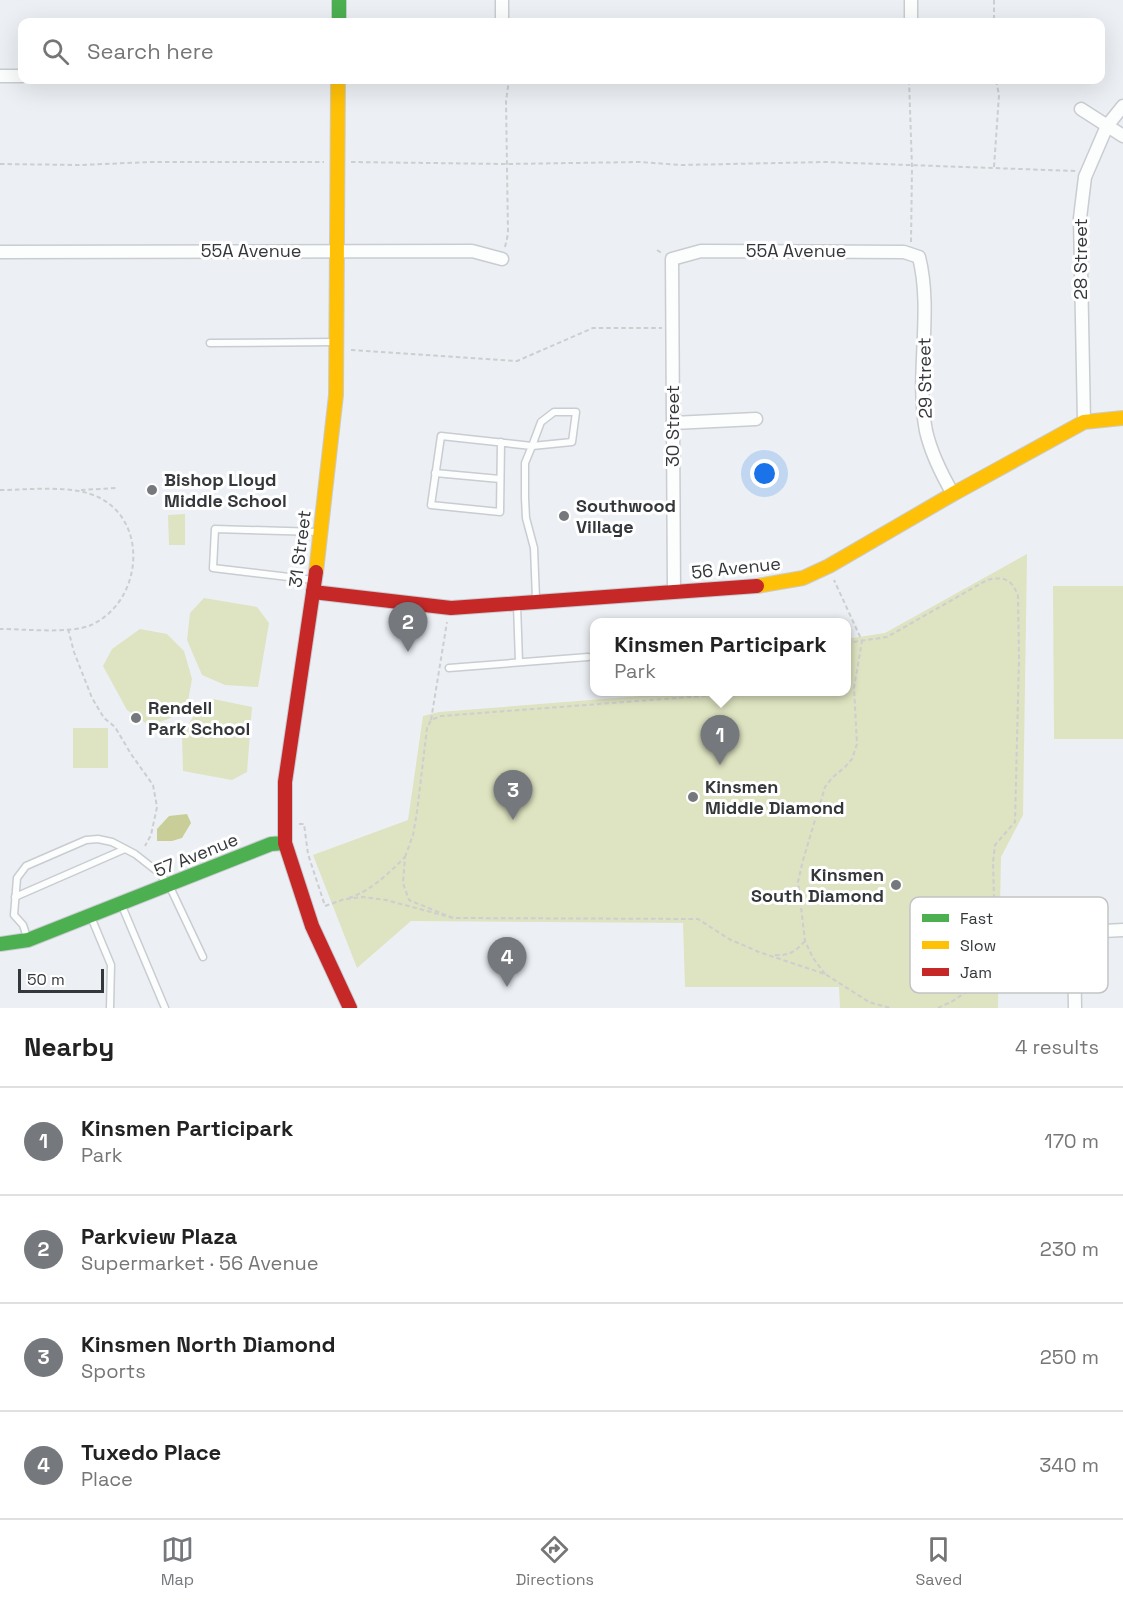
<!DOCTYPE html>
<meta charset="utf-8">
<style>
body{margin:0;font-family:"Space Grotesk",sans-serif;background:#f2f2f2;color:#222}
.scale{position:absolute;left:18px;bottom:15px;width:86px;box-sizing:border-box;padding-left:6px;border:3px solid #35383b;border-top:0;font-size:16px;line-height:21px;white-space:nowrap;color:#35383b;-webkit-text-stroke:4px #fff;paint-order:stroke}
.you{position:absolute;left:765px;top:474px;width:21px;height:21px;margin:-15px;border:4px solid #fff;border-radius:50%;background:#1a73e8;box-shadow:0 0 0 9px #1a73e833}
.badge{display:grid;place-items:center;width:39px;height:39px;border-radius:50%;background:#75787c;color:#fff;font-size:20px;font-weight:700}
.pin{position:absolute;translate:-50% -50px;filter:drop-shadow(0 2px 3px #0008)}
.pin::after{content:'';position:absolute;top:32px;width:21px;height:18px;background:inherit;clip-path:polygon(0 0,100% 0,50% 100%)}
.popup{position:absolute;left:590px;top:618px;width:261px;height:78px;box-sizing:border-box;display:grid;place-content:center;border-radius:12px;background:#fff;filter:drop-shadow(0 2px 4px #0005);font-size:20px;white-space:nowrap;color:#767676}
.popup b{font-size:22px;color:#222}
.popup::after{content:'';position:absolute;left:50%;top:100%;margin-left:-12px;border:12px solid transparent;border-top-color:#fff}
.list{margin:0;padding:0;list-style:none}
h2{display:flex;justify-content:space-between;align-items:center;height:78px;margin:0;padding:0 24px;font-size:26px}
h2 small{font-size:20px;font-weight:400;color:#767676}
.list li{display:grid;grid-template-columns:39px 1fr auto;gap:18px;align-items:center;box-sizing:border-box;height:108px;padding:0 24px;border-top:2px solid #e0e0e0}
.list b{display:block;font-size:22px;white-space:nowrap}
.list p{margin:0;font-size:20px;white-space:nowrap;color:#767676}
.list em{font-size:20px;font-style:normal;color:#767676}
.icon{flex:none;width:33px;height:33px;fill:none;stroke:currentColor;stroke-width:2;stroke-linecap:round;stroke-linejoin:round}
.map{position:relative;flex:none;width:1123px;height:1008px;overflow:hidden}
.search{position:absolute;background:#fff;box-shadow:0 6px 24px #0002;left:18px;right:18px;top:18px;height:66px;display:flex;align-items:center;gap:15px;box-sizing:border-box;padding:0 21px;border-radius:12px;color:#767676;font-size:22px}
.sheet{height:510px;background:#fff}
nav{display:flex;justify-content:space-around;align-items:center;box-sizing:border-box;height:84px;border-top:2px solid #e0e0e0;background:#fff;font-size:16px;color:#767676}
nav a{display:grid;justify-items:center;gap:3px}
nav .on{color:#75787c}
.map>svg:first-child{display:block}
</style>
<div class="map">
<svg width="1123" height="1008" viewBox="0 0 1123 1008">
<rect width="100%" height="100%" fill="#ecf0f4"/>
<g fill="#dee3c1">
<path d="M 185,514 L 185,545 L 169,545 L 168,515 Z"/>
<path d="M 1027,554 L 1023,815 L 1001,857 L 998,1008 L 840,1008 L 839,987 L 685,987 L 683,923 L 411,921 L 357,968 L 313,855 L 408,820 L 423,716 L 439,712 L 692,692 L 846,692 L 846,639 L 885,633 Z"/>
<path d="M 1053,586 L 1123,586 L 1123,739 L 1054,739 Z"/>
<path d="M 204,598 L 257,607 L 269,623 L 258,687 L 225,685 L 202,675 L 187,640 L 190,613 Z"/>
<path d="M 140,629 L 167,634 L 184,651 L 192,679 L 186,712 L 150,726 L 127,710 L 103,666 L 112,649 Z"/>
<path d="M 213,699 L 252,707 L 247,772 L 232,780 L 183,771 L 182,736 L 199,706 Z"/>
<rect x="73" y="728" width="35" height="40"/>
</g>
<path fill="#c9ce98" d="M 187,814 L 191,823 L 182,838 L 172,841 L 157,841 L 157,829 L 169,816 Z"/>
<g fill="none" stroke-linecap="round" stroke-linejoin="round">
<g stroke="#c9ccd0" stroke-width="9">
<g id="lane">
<path d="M 210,343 L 335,342"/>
<path d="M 554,412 L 576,412 L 572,442 L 532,446 L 541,422 Z"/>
<path d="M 501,442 L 500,512 L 431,505 L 441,436 L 532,446 L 525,463 L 525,498 L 526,518 L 534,548 L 536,599"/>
<path d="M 435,473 L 500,479"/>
<path d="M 314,580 L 213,568 L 215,529 L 319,532"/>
<path d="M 517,605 L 519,662"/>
<path d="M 449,668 L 588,657"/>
<path d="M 15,897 L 125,849"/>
<path d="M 122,906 L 165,1008"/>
<path d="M 91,917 L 111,965 L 110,1008"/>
<path d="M 27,937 L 23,925 L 14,915 L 17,878 L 26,866 L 86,840 L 98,839 L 112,842 L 135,854 L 158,872 L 169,885 L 203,957"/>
</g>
</g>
<g stroke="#c9ccd0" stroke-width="15">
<g id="street">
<path d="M 911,0 L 911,22"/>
<path d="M 502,22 L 502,0"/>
<path d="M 0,76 L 22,76"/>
<path d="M 1081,109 L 1123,136"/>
<path d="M 0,252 L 472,251 L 502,259"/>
<path d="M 1084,422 L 1080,218 L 1085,177 L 1107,126 L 1123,106"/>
<path d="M 673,423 L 756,419"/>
<path d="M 674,592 L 672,259 L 701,251 L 904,252 L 919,257 C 933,313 915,374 926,431 C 931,453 942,475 953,494"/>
<path d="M 1075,1008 L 1074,949 L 1078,938 L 1084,932 L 1123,930"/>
</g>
</g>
<g stroke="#c9ccd0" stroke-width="16">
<g id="fast">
<path d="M 339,0 L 339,22"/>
<path d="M 0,944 L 28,940 L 271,844 L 285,843"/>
</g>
</g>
<g stroke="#c9ccd0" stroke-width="16">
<g id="slow">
<path d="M 316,572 L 336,395 L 338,80"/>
<path d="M 757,586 L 803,578 L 829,566 L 953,494 L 1084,422 L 1123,418"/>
</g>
</g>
<g stroke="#c9ccd0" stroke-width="16">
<g id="jam">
<path d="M 316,572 L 285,782 L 285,843 L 312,926 L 350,1008"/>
<path d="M 313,592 L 451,608 L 757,586"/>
</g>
</g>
<g stroke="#cdcecf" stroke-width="2" stroke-dasharray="4.5 3" stroke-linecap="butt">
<path d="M 994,0 L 994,22"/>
<path d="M 909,80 L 912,167 L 911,242"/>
<path d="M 351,162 L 507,164 L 639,162 L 682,165 L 825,162 L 1076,171"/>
<path d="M 0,164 L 80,165 L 151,162 L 324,162"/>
<path d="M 994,167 L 999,95 L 996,80"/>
<path d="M 505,247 L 508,234 L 506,101 L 509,80"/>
<path d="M 657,250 L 663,254"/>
<path d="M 351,350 L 517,361 L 593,328 L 662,328"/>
<path d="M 0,490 C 29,490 74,484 100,498 C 150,524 141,603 91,625 C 72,634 23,629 0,629"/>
<path d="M 81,490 L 116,488"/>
<path d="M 68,629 L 74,652 L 92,698 L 104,718 L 115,727 L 131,754 L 153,785 L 157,807 L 151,835 L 145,846"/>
<path d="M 846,643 L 887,637 L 987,580 C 1004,576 1012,579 1018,596 L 1019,657 L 1015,822 L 995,845 L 993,862 L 995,932 L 988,964 L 977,984 L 953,1001 L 938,1008"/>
<path d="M 431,720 L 447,622"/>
<path d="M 299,824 L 304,824 L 308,854 L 325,906 L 345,899"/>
<path d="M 405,857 L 413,835 L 417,812 L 427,728 L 431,720 L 441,716 L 757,692"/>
<path d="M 453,918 L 409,900 L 403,883 L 405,857 C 387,875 371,891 346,899 L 363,897 L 386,900 L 453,918 L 698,919 L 729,939 L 759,952 L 825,974 L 869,1002 L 890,1008"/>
<path d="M 775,955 C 789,956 796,951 805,941"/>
<path d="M 825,974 L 813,958 L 805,941 L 798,882 L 803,860 L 825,787 L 832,778 L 845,767 L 852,759 L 857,744 L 854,688 L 862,641 L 834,580"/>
</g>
<use href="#lane" stroke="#fcfdfd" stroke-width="6"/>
<use href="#street" stroke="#fcfdfd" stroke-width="12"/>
<use href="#fast" stroke="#4caf50" stroke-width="14"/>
<use href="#slow" stroke="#ffc107" stroke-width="14"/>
<use href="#jam" stroke="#c62828" stroke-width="14"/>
</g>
<g fill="#75787c" stroke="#fff" stroke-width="2">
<circle cx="152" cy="490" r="6"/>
<circle cx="564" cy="516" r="6"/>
<circle cx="136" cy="718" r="6"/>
<circle cx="693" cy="797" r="6"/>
<circle cx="896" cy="885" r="6"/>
</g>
<g text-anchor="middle" stroke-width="6" stroke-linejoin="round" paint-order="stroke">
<g font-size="18" fill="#35383b" stroke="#fff">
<text x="251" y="257">55A Avenue</text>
<text x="796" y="257">55A Avenue</text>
<text transform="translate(1081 259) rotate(-90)" y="6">28 Street</text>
<text transform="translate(925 378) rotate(-91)" y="6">29 Street</text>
<text transform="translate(673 426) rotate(-90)" y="6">30 Street</text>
<text transform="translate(300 549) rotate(-83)" y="6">31 Street</text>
<text transform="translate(736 568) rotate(-6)" y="6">56 Avenue</text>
<text transform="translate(196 855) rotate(-22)" y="6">57 Avenue</text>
</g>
<g font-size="18" font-weight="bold" fill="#35383b" stroke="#fff" text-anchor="start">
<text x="164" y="486">Bishop Lloyd<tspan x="164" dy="21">Middle School</tspan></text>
<text x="576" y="512">Southwood<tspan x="576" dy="21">Village</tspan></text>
<text x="148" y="714">Rendell<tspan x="148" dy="21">Park School</tspan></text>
<text x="705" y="793">Kinsmen<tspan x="705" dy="21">Middle Diamond</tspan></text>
<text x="884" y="881" text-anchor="end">Kinsmen<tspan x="884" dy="21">South Diamond</tspan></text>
</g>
</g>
<rect x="910" y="897" width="198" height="96" rx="9" fill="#fff" stroke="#c2c3c4" stroke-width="1.5"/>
<rect x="922" y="914" width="27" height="8" fill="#4caf50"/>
<rect x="922" y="941" width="27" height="8" fill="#ffc107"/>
<rect x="922" y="968" width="27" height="8" fill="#c62828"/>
<g font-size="16" fill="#35383b">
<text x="960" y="924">Fast</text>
<text x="960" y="951">Slow</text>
<text x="960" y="978">Jam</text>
</g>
</svg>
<div class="scale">50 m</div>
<div class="you"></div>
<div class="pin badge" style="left:720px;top:765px">1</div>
<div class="popup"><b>Kinsmen Participark</b>Park</div>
<div class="pin badge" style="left:408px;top:652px">2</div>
<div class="pin badge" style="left:513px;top:820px">3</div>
<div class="pin badge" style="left:507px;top:987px">4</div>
<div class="search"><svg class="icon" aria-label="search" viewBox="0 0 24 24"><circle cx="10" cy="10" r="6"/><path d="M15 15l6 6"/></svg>Search here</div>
</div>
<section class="sheet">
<h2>Nearby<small>4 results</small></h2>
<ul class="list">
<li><span class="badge">1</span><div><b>Kinsmen Participark</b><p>Park</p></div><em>170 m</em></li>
<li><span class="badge">2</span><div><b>Parkview Plaza</b><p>Supermarket · 56 Avenue</p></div><em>230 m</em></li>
<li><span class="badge">3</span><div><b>Kinsmen North Diamond</b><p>Sports</p></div><em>250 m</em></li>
<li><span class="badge">4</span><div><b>Tuxedo Place</b><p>Place</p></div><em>340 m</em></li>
</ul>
</section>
<nav>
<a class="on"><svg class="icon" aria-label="map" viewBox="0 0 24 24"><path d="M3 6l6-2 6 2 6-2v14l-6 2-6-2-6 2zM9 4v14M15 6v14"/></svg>Map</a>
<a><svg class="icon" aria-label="directions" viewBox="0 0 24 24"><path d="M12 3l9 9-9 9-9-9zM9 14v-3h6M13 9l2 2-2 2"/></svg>Directions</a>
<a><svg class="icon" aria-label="saved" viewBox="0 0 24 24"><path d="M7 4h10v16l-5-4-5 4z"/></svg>Saved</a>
</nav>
